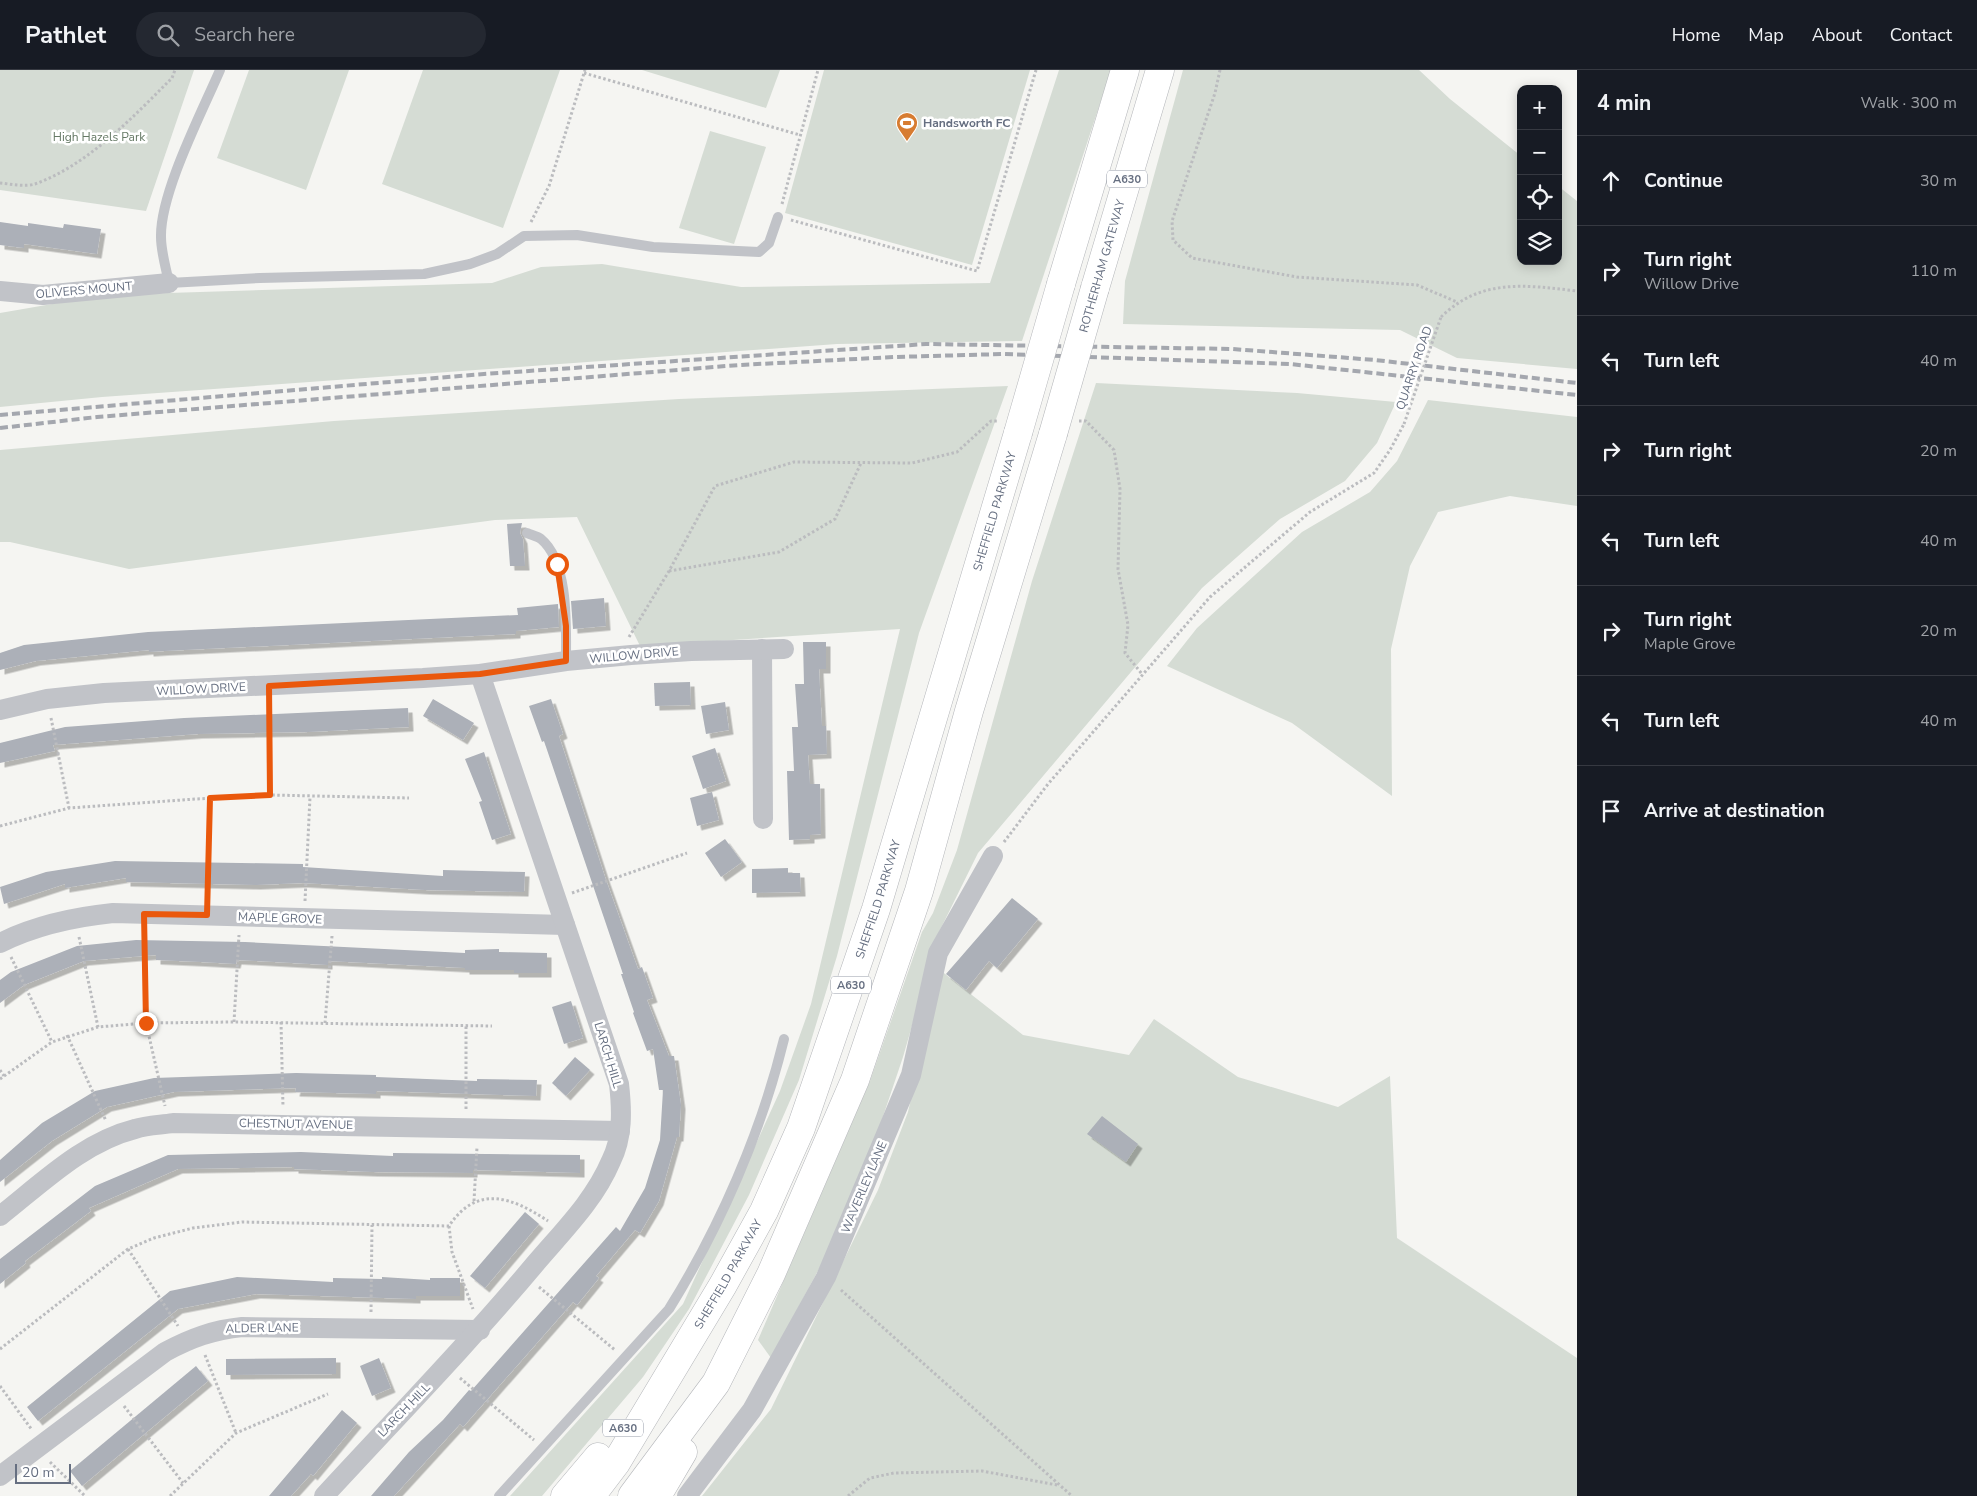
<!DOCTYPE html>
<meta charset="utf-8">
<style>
body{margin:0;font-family:"Nunito Sans",sans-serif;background:#242831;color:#f1f3f6}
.controls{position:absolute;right:15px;top:15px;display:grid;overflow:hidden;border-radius:10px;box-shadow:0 2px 12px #0003}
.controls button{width:45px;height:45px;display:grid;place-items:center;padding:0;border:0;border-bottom:1px solid #363941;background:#171b24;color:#f1f3f6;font:25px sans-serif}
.scale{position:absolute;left:15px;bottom:12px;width:56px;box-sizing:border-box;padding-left:5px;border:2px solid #666f81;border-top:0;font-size:14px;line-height:18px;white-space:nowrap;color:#666f81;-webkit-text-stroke:4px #fff;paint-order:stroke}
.stop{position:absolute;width:15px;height:15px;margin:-11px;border:4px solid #ea580c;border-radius:50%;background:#fff}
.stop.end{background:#ea580c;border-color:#fff;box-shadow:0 1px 5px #0008}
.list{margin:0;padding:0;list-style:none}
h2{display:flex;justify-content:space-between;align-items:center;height:65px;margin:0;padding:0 20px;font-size:21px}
h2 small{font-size:16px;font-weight:400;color:#9ea1a6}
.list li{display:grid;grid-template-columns:32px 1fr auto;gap:15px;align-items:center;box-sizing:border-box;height:90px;padding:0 20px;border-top:1px solid #363941}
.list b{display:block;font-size:19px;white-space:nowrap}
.list p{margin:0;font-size:16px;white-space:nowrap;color:#9ea1a6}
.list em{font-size:16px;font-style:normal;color:#9ea1a6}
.icon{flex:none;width:28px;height:28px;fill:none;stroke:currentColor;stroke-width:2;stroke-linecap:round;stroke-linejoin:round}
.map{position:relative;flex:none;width:1577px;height:1426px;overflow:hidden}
header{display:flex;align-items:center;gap:30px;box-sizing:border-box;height:70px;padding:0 25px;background:#171b24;border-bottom:1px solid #363941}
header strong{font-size:24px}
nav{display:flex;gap:28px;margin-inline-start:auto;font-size:18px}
.search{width:350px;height:45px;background:#242831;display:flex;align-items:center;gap:12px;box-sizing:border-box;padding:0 18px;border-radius:28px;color:#9ea1a6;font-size:19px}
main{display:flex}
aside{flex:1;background:#171b24}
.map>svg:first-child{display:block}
</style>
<header>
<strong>Pathlet</strong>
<div class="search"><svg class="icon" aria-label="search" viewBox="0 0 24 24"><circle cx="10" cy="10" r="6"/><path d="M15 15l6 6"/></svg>Search here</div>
<nav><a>Home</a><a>Map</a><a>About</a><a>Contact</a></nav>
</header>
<main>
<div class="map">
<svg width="1577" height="1426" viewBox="0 0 1577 1426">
<defs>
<filter id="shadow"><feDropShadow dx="4.5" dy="4.5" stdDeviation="0" flood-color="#0004"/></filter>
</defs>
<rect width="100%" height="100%" fill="#f5f5f2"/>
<g fill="#d5dcd4">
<path d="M 0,0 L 194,0 L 146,141 L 0,120 Z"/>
<path d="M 249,0 L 349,0 L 306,120 L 217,88 Z"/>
<path d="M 423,0 L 560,0 L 503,158 L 382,114 Z"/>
<path d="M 642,0 L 780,0 L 766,38 Z"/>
<path d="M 824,0 L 1030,0 L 972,195 L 785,143 Z"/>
<path d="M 1059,0 L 1111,0 L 1022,271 L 837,274 L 102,327 L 0,337 L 0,243 L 104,225 L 492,213 L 541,197 L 602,194 L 741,217 L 990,213 Z"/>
<path d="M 1183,0 L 1419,0 L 1450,29 L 1521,86 L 1521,191 L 1558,191 L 1558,116 L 1577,131 L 1577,299 L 1457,288 L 1400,260 L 1123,254 L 1125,211 Z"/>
<path d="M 710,61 L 766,77 L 734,174 L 679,158 Z"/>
<path d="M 1096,313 L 1297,323 L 1396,332 L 1377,373 L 1345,411 L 1280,449 L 1202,518 L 978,783 L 939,862 L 903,987 L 870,1085 L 820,1197 L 771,1288 L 758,1270 L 870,1011 L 922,862 L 933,843 L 957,780 L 1032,511 Z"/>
<path d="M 1008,316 L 919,563 L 837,886 L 799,1010 L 749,1125 L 689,1239 L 643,1307 L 542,1426 L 510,1426 L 683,1234 L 780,1021 L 811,934 L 900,559 L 640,576 L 577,447 L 495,450 L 129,499 L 10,472 L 0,472 L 0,380 L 334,351 L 679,329 Z"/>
<path d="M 1428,330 L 1577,347 L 1577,436 L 1510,426 L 1438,442 L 1410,496 L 1391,579 L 1392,726 L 1292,653 L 1167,596 L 1197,558 L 1302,462 L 1370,422 L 1397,391 Z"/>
<path d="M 940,900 L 1023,965 L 1129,985 L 1154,949 L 1238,1007 L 1338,1037 L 1390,1006 L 1397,1168 L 1577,1288 L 1577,1426 L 702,1426 L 771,1339 L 878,1120 L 908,1042 Z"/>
</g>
<g fill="#acb0b8" filter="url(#shadow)">
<path d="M 0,152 L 28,156 L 28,153 L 63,158 L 64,154 L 101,159 L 97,184 L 24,174 L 24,178 L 0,175 Z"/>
<path d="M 522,453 L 520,463 L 523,469 L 525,496 L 510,496 L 507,454 Z"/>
<path d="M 604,528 L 606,556 L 573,559 L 571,531 Z"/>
<path d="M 558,534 L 559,557 L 516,561 L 516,564 L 164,581 L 149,582 L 149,580 L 36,591 L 0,600 L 0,583 L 24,575 L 148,562 L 518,545 L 517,538 Z"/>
<path d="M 803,572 L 826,572 L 826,599 L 819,599 L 822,656 L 826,656 L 827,684 L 808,685 L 810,714 L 820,714 L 821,764 L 810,765 L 810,769 L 789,770 L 787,701 L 794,701 L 792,657 L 798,657 L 795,614 L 804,614 Z"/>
<path d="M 690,612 L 691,635 L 655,636 L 654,613 Z"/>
<path d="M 433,629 L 474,653 L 463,670 L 423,646 Z"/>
<path d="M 551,629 L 563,664 L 559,666 L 606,810 L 638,899 L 642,897 L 653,928 L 647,930 L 669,986 L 674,986 L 681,1035 L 679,1067 L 677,1067 L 659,1131 L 640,1163 L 635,1160 L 596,1206 L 599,1208 L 577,1235 L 573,1232 L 463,1357 L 460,1354 L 394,1426 L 371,1426 L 409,1382 L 443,1350 L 469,1320 L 471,1321 L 616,1157 L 620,1161 L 645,1118 L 660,1070 L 663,1020 L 659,1020 L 653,979 L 647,981 L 633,943 L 634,942 L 621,904 L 623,904 L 544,671 L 542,672 L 529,636 Z"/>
<path d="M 725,632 L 729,660 L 706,664 L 701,636 Z"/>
<path d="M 408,638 L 409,657 L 308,662 L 198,664 L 53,675 L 55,681 L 0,693 L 0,673 L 65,657 L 184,648 Z"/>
<path d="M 715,678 L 726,711 L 703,719 L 692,686 Z"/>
<path d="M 484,682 L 511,764 L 492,770 L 479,732 L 482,731 L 465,689 Z"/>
<path d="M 712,722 L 719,750 L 697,756 L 690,728 Z"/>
<path d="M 725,769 L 742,792 L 721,807 L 705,783 Z"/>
<path d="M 115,791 L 303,794 L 303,797 L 443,806 L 443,800 L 525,802 L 524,822 L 425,820 L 303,813 L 256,815 L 126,812 L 126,808 L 65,818 L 65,814 L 4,834 L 0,817 L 46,802 Z"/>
<path d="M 788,798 L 788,803 L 800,803 L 801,822 L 752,823 L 752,799 Z"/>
<path d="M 1012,828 L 1038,849 L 997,898 L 989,891 L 966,920 L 946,904 Z"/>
<path d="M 136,870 L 245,872 L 465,883 L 465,880 L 499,879 L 499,882 L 547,883 L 547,903 L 514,903 L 514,900 L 465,900 L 465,898 L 328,891 L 328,895 L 237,890 L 236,894 L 201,892 L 156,890 L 156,885 L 84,891 L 24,915 L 0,933 L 0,910 L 11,902 L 77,876 Z"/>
<path d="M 571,931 L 583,968 L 564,974 L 552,937 Z"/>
<path d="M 575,987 L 590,1000 L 566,1026 L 552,1013 Z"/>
<path d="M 296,1003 L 376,1005 L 376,1007 L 477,1011 L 477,1009 L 537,1010 L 536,1026 L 376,1021 L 376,1024 L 295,1022 L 296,1018 L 174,1022 L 107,1037 L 52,1071 L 0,1112 L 0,1090 L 42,1053 L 95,1021 L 154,1008 Z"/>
<path d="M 1102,1046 L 1138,1074 L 1126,1092 L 1087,1064 Z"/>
<path d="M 301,1082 L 393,1086 L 393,1083 L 580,1085 L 580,1103 L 473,1100 L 473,1103 L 373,1102 L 294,1099 L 294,1097 L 178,1099 L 89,1138 L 91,1141 L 25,1191 L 26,1193 L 0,1214 L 0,1189 L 95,1116 L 168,1085 Z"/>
<path d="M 525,1142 L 539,1154 L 485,1218 L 470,1206 Z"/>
<path d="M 237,1207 L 333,1212 L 333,1208 L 382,1209 L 382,1207 L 430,1210 L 430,1208 L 460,1208 L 460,1226 L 416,1226 L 416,1229 L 256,1224 L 178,1239 L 38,1351 L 27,1337 L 170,1221 Z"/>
<path d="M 336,1288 L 336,1304 L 226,1305 L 226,1289 Z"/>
<path d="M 379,1288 L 391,1318 L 372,1326 L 360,1296 Z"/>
<path d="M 196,1296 L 208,1311 L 82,1416 L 70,1401 Z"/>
<path d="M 342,1340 L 357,1353 L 313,1406 L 311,1404 L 291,1426 L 269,1426 Z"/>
</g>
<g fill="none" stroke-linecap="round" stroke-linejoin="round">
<g stroke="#b4b6ba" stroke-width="29">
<g id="highway">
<path d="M 1061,214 L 1125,0"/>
<path d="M 1095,218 L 1160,0"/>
<path d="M 565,1426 L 598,1387"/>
<path id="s1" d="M 591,1426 L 616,1393 L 723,1215 L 764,1141 L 801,1058 L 876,839 L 1018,363"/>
<path d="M 632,1426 L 716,1313 L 771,1204 L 855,1010 L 919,821 L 969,641 L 1053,364"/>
<path d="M 657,1426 L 683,1382"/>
</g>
</g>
<g stroke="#bbbcbf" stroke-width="3" stroke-dasharray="2.5 2.5" stroke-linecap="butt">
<path d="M 1220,0 L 1215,23 L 1172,151 L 1173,170 L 1192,188 L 1297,207 L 1417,215 L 1457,232"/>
<path d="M 584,3 L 800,65"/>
<path d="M 0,113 C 10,114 25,117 35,114 C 88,95 133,47 172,8 L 175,0"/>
<path d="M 782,134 L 818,0"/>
<path d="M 791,150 L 977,201 L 1036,0"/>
<path d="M 531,152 L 549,116 L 585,0"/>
<path d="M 1441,247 C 1481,208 1525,215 1577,221"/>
<path d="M 1079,351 L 1086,351 L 1114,380 L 1120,419 L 1118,499 L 1128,555 L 1125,583 L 1142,604"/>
<path d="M 669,501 L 779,482 L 835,449 L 861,393"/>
<path d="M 629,567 L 669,501 L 715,416 L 794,392 L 912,393 L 957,382 L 991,351 L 998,351"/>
<path d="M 269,634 L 270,725"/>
<path d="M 51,648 L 69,738"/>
<path d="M 0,756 L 69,738 L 196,729 L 270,725 L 409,728"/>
<path d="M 1004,772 L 1048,714 L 1210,527 L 1310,442 L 1374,403 L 1390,380 L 1404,354"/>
<path d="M 572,823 L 687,783"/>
<path d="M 208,828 L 209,729"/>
<path d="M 305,831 L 310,727"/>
<path d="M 144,862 L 146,953 L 165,1036"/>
<path d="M 79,867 L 98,957"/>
<path d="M 11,887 L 52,972"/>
<path d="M 234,952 L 239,865"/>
<path d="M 281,952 L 283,1037"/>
<path d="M 325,953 L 332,866"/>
<path d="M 67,965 L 106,1051"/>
<path d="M 0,1000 L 4,1006"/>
<path d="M 0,1009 L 52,972 L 98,957 L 146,953 L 234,952 L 492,956"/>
<path d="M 466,1039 L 466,955"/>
<path d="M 474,1131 L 477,1077"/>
<path d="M 449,1156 L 452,1182 L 473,1239"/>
<path d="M 128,1179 L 178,1256"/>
<path d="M 539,1217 L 615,1280"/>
<path d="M 841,1220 L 1072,1426"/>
<path d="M 371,1242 L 372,1155"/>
<path d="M 0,1279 L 128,1179 L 154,1168 L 193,1158 L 242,1152 L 449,1156 C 477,1114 512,1127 548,1151"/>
<path d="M 205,1285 L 236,1363"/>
<path d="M 460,1308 L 534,1370"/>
<path d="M 0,1316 L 32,1360"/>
<path d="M 124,1336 L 183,1413"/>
<path d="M 50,1392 L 85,1426"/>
<path d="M 170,1426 L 236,1363 L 328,1324"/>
<path d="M 848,1426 L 870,1408 L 894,1403 L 982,1401 L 1057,1415"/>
</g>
<g stroke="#c1c3c8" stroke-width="10">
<path d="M 220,0 C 202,42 160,123 161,167 C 161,182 166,198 169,213 L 260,208 L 424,204 L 470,194 L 497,184 L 524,166 L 577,165 L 653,177 L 759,182 L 769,173 L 778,147"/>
<path d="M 527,463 C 531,465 537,466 541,469 C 569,492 566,557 566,591"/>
<path d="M 499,1426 L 669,1239 C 720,1157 761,1063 784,969"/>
</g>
<g stroke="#c1c3c8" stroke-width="20">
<path d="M 0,221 L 43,225 L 169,213"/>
<path d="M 762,579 L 763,749"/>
<path d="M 0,640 L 47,629 L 104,623 L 423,608 L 480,604 L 566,591 L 631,585 L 691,581 L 784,579"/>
<path d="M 0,873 C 36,855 74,847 113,843 L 565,855"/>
<path d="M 0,1146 C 41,1114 83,1072 135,1059 C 147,1055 161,1055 173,1053 L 620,1061"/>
<path d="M 0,1406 L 165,1282 C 191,1268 213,1260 242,1257 L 480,1260"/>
<path d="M 324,1426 C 395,1349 468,1274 535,1194 C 563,1161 594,1131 611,1091 C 623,1067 622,1040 619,1014 L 480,604"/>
<path d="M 687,1426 L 752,1340 L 826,1207 L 911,1005 L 938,883 L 993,786"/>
</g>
<use href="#highway" stroke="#fff" stroke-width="28"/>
<g stroke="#a4a7ae" stroke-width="4" stroke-dasharray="8 4" stroke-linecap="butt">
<path d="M 0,345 L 484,304 L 926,274 L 1233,279 L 1375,290 L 1577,313"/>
<path d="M 0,358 L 97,347 L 739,295 L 895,287 L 1003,284 L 1290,294 L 1577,325"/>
</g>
<g stroke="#b4b6ba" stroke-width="29" stroke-linecap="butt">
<g id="highway-bridge">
<path d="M 1018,363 L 1061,214"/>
<path d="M 1053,364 L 1095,218"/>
</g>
</g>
<path stroke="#bbbcbf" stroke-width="3" stroke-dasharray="2.5 2.5" stroke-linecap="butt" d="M 1404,354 L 1441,247"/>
<use href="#highway-bridge" stroke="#fff" stroke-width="28"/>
</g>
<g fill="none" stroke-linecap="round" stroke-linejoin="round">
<path stroke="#ea580c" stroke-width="6" d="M 146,953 L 144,844 L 207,845 L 210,728 L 270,725 L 269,616 L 480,604 L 566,591 L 566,556 L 557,494"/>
</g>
<defs>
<g id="stadium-pin" transform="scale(1.125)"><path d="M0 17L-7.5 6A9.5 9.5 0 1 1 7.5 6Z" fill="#d77c31" stroke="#fff"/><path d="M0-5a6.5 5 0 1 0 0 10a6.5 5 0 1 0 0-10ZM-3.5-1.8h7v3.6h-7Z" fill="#fff"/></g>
</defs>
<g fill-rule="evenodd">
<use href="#stadium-pin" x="907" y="53"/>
</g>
<g text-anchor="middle" stroke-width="5" stroke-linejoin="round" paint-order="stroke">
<g fill="#fff" stroke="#949aa7" stroke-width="1">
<rect x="1107" y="100.5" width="40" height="17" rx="4"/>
<rect x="831" y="906.5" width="40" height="17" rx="4"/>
<rect x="603" y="1349.5" width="40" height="17" rx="4"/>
</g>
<g font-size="11" font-weight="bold" fill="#666f81">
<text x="1127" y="113">A630</text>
<text x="851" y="919">A630</text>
<text x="623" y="1362">A630</text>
</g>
<g font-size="12" font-weight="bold" fill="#666f81" stroke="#fff" text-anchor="start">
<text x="923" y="57">Handsworth FC</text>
</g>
<g font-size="12" fill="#657965" stroke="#fff">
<text x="99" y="71">High Hazels Park</text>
</g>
<g font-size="12" fill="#666f81" stroke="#fff">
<text transform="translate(1102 196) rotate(-74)" y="4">ROTHERHAM GATEWAY</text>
<text transform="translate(84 220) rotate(-5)" y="4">OLIVERS MOUNT</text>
<text transform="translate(1414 298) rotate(-71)" y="4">QUARRY ROAD</text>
<text dy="4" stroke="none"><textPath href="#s1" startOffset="1071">SHEFFIELD PARKWAY</textPath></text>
<text transform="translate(634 585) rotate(-5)" y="4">WILLOW DRIVE</text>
<text transform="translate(201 619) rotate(-3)" y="4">WILLOW DRIVE</text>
<text dy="4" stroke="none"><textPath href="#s1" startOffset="666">SHEFFIELD PARKWAY</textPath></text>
<text transform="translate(280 848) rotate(2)" y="4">MAPLE GROVE</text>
<text transform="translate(608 985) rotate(73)" y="4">LARCH HILL</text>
<text transform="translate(296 1054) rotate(1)" y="4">CHESTNUT AVENUE</text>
<text transform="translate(864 1117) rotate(-67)" y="4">WAVERLEY LANE</text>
<text dy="4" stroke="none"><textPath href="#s1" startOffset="261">SHEFFIELD PARKWAY</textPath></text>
<text transform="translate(262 1258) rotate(-1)" y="4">ALDER LANE</text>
<text transform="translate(404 1340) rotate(-46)" y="4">LARCH HILL</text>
</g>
</g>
</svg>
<div class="controls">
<button>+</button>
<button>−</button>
<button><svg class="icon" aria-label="locate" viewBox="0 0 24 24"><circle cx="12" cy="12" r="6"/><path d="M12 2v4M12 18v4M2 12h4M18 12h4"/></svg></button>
<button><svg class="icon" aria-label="layers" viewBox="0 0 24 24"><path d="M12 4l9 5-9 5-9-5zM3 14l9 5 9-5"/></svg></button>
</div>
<div class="scale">20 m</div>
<div class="stop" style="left:557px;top:494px"></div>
<div class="stop end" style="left:146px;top:953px"></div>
</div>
<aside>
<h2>4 min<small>Walk · 300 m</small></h2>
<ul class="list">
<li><svg class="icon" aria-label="ahead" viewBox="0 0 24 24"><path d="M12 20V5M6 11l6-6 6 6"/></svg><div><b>Continue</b></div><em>30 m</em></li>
<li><svg class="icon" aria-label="right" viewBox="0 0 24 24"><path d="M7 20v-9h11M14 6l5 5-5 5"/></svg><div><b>Turn right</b><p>Willow Drive</p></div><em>110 m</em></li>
<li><svg class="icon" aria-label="left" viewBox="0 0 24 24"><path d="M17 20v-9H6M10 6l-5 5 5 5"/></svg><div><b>Turn left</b></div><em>40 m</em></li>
<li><svg class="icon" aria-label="right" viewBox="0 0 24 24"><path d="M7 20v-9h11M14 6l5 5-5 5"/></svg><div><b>Turn right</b></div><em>20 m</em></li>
<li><svg class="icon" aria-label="left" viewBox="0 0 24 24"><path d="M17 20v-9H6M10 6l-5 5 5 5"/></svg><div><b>Turn left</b></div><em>40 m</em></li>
<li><svg class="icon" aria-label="right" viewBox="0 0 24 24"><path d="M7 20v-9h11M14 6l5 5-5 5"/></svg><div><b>Turn right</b><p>Maple Grove</p></div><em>20 m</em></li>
<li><svg class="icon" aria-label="left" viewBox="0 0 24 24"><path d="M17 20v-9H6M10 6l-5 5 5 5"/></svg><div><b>Turn left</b></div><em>40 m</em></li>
<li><svg class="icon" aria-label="arrive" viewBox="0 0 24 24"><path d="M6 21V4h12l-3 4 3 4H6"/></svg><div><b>Arrive at destination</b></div></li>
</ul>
</aside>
</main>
